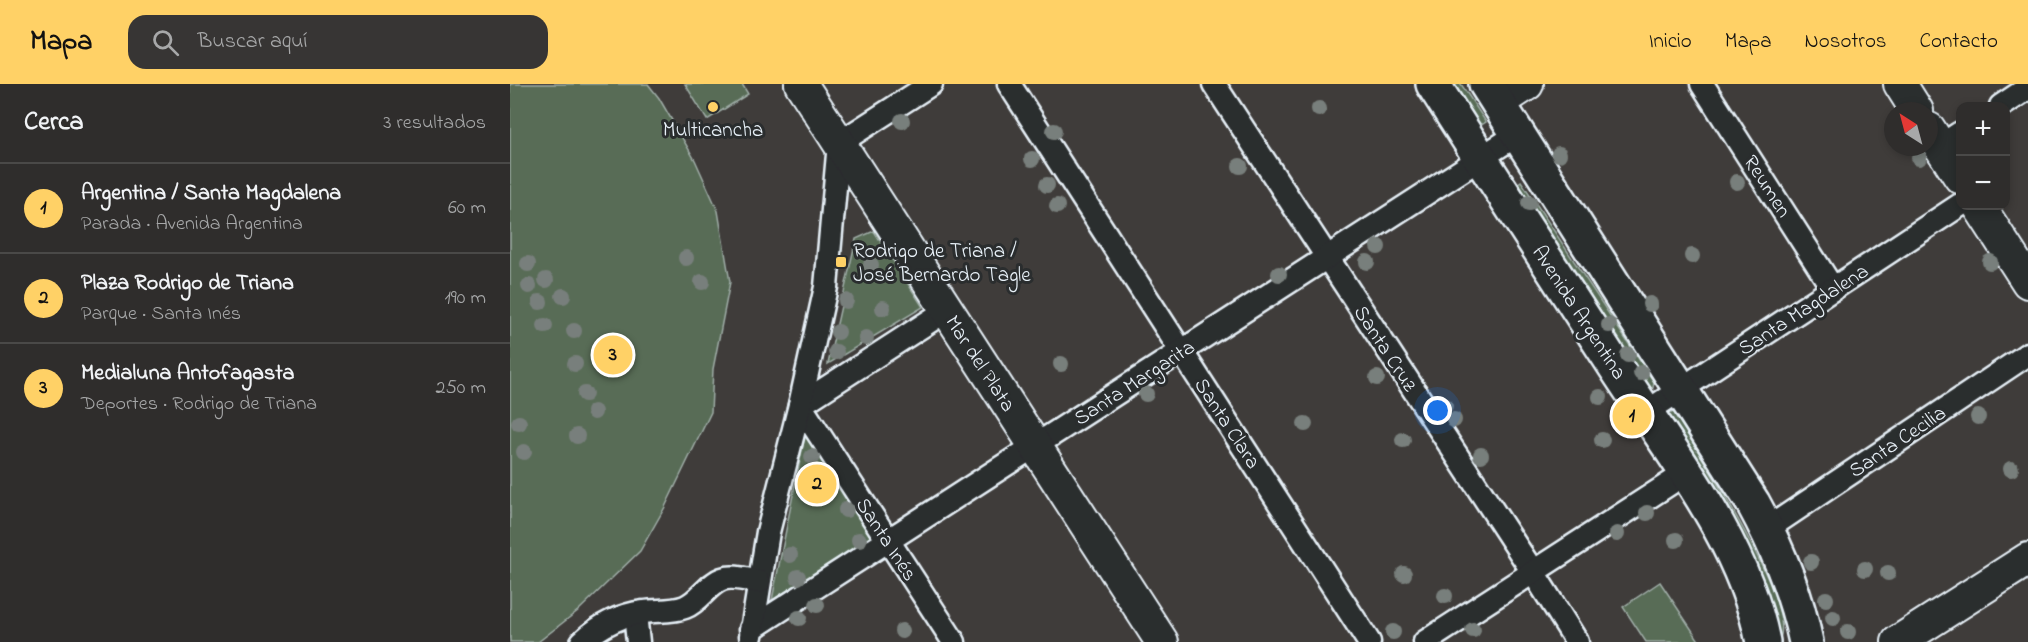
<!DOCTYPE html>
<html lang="es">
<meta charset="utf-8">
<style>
body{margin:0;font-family:"Indie Flower",sans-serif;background:#373534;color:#f1f3f6}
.controls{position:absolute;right:18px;top:18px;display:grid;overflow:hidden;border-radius:12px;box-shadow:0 3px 9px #0003}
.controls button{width:54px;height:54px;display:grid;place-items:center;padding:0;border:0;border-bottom:2px solid #4a4948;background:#2f2d2c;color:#f1f3f6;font:30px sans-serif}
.compass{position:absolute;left:1374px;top:18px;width:54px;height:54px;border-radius:50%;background:#2f2d2c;box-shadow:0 3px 9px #0003;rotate:324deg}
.you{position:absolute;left:928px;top:327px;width:21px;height:21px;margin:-15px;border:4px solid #fff;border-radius:50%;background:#1a73e8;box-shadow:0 0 0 9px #1a73e833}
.badge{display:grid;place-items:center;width:39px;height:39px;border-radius:50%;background:#ffd166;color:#111;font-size:20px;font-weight:700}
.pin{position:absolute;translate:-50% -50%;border:3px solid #fff;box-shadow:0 2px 6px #0006}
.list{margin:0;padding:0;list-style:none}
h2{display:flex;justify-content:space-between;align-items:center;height:78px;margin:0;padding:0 24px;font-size:26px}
h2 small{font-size:20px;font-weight:400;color:#a7a8a9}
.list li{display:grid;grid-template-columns:39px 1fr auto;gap:18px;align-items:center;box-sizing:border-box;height:90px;padding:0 24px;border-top:2px solid #4a4948}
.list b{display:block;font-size:22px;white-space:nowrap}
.list p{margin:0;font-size:20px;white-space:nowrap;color:#a7a8a9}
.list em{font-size:20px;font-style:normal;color:#a7a8a9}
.icon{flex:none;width:33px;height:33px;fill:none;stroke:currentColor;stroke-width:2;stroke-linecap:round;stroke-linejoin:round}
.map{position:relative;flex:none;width:1518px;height:558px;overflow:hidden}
header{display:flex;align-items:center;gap:36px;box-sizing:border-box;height:84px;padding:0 30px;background:#ffd166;color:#111}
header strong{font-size:28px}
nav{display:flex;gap:33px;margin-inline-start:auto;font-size:21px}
.search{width:420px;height:54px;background:#373534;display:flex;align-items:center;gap:15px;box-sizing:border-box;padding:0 21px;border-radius:18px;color:#a7a8a9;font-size:22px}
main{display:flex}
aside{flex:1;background:#2f2d2c}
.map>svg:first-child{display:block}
</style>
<header>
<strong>Mapa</strong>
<div class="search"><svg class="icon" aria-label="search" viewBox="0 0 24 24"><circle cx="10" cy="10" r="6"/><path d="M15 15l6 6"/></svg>Buscar aquí</div>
<nav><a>Inicio</a><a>Mapa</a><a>Nosotros</a><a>Contacto</a></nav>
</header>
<main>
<aside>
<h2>Cerca<small>3 resultados</small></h2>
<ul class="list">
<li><span class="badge">1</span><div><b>Argentina / Santa Magdalena</b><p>Parada · Avenida Argentina</p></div><em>60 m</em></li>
<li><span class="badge">2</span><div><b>Plaza Rodrigo de Triana</b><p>Parque · Santa Inés</p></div><em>190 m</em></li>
<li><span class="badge">3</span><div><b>Medialuna Antofagasta</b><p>Deportes · Rodrigo de Triana</p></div><em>250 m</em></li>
</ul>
</aside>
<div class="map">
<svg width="1518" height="558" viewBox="0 0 1518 558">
<rect width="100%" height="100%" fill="#3f3c3a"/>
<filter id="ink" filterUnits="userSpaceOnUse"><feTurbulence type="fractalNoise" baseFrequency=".0167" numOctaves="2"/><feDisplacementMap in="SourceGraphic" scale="12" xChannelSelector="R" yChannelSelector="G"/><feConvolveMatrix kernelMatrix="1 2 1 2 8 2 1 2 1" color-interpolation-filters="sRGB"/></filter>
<g filter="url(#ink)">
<g fill="#586c57" stroke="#a0aea8" stroke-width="1.5">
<path d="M 0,0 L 138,0 L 149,14 L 185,76 L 208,127 L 220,198 L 203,285 L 201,328 L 155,423 L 130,467 L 69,526 L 28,558 L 0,558 Z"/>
<path d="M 175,0 L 232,0 L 238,10 L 197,36 Z"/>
<path d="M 936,0 L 951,0 L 976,38 L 965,45 Z"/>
<path d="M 1011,97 L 1144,298 L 1143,304 L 1138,306 L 1003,103 Z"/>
<path d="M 364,147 L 413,223 L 318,280 L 346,155 Z"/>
<path d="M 1159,327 L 1164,329 C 1185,362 1289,523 1269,556 L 1265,554 L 1154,329 Z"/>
<path d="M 296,346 L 362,454 L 261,521 Z"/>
<path d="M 1150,498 L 1190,558 L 1136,558 L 1113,523 Z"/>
</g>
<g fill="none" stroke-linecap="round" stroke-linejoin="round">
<g stroke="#e8f1f8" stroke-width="27">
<g id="street">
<path d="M 499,0 L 859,558"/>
<path d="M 704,0 L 1023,488 L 1067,558"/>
<path d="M 1192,0 L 1323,205"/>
<path d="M 1491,22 L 1518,4"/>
<path d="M 1430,62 L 1450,49"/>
<path d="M 437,226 L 290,321 L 444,558"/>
<path d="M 1135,329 L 1450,121"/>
<path d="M 1257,445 L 1518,270"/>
<path d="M 125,530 L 128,558"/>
<path d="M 241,545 L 1008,50"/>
<path d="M 241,552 L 258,448 L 290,321 L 316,203 L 329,59 L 421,0"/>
<path d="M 72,558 C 89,542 110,531 134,528 C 147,526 162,528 175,523 C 190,517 198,500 212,495 C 223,491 238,496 249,498"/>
<path d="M 915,558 L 1176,389"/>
</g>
</g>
<g stroke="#e8f1f8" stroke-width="36">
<g id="secondary">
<path d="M 291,0 L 652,558"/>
<path d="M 1390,0 L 1407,27"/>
<path d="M 988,19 L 1017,0"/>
<path d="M 1419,45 L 1450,93"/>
<path d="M 1469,122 L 1518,198"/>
<path d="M 1388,558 L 1518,475"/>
</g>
</g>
<g stroke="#e8f1f8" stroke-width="38">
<g id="primary">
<path d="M 923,0 C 984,96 1046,191 1108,287 C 1163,371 1233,457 1253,558"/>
<path d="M 976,0 L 1243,419 C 1267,463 1286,509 1296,558"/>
</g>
</g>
<use href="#street" stroke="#2a2d2e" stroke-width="22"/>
<use href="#secondary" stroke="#2a2d2e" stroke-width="32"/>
<use href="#primary" stroke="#2a2d2e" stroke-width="33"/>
</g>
<g fill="#787f7b">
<circle cx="809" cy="25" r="8"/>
<circle cx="392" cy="37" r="8"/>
<circle cx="544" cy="47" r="8"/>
<circle cx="1049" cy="70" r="8"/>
<circle cx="1409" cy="74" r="8"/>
<circle cx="522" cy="75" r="8"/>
<circle cx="730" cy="82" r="8"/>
<circle cx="1227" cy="98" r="8"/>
<circle cx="537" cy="101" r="8"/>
<circle cx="1019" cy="119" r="8"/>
<circle cx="547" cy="122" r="8"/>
<circle cx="868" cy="163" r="8"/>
<circle cx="1182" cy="172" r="8"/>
<circle cx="176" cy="174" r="8"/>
<circle cx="857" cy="178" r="8"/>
<circle cx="1480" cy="178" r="8"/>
<circle cx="18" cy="180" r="8"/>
<circle cx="361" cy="181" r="8"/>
<circle cx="769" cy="190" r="8"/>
<circle cx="36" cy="196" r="8"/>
<circle cx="192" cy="198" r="8"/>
<circle cx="19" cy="202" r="8"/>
<circle cx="53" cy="212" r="8"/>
<circle cx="336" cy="217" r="8"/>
<circle cx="30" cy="218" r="8"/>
<circle cx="1140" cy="220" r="8"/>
<circle cx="373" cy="224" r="8"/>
<circle cx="1099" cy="241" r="8"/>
<circle cx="35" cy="242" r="8"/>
<circle cx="64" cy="247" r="8"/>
<circle cx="328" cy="248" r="8"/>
<circle cx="356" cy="254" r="8"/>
<circle cx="326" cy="268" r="8"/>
<circle cx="1118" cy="271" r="8"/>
<circle cx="65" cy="280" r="8"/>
<circle cx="551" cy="280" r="8"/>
<circle cx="1131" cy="289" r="8"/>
<circle cx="867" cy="294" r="8"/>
<circle cx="75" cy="310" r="8"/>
<circle cx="636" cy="310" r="8"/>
<circle cx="1090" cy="313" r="8"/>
<circle cx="935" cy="322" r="8"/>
<circle cx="84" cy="328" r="8"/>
<circle cx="1468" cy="333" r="8"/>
<circle cx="944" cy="336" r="8"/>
<circle cx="9" cy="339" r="8"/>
<circle cx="795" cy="340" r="8"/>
<circle cx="67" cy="352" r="8"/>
<circle cx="893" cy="356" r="8"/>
<circle cx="1092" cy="356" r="8"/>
<circle cx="14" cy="368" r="8"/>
<circle cx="971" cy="371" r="8"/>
<circle cx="302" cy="373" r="8"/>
<circle cx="1501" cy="385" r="8"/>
<circle cx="313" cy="393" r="8"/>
<circle cx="336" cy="426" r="8"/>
<circle cx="1137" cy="429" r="8"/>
<circle cx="1107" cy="450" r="8"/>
<circle cx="349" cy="456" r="8"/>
<circle cx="1166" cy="456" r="8"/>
<circle cx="280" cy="471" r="8"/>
<circle cx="1301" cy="478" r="8"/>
<circle cx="1355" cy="485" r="8"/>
<circle cx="1378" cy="489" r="8"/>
<circle cx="894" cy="490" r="8"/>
<circle cx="288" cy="493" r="8"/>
<circle cx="935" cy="512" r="8"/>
<circle cx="1316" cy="515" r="8"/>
<circle cx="307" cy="521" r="8"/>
<circle cx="289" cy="534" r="8"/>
<circle cx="1323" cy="534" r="8"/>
<circle cx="963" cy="546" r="8"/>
<circle cx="392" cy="547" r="8"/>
<circle cx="883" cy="548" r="8"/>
<circle cx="1338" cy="548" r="8"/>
</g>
</g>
<g fill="#ffd166" stroke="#2a2d2e" stroke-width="2">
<circle cx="203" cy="23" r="6"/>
<rect x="325" y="172" width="12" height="12" rx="3"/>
</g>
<g text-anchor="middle" stroke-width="6" stroke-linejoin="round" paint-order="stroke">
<g font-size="21" fill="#e8f1f8" stroke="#2a2d2e">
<text x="203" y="52">Multicancha</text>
<text x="343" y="173" text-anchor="start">Rodrigo de Triana /<tspan x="343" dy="24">José Bernardo Tagle</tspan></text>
</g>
<g font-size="21" fill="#e8f1f8" stroke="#2a2d2e">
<text transform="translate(1258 102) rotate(57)" y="7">Reumen</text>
<text transform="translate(1293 225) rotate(-33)" y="7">Santa Magdalena</text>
<text transform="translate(1070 228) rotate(57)" y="7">Avenida Argentina</text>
<text transform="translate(876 264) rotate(57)" y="7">Santa Cruz</text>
<text transform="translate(471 279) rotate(57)" y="7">Mar del Plata</text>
<text transform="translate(624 298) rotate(-33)" y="7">Santa Margarita</text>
<text transform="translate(718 339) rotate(57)" y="7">Santa Clara</text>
<text transform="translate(1387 357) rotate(-34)" y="7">Santa Cecilia</text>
<text transform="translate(377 455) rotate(57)" y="7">Santa Inés</text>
</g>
</g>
</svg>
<div class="controls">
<button>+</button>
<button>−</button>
</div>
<svg class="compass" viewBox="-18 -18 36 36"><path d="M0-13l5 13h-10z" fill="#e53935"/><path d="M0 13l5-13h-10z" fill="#a7a8a9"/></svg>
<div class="you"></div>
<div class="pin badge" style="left:1122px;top:332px">1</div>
<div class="pin badge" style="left:307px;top:400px">2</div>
<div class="pin badge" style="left:103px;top:271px">3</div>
</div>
</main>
